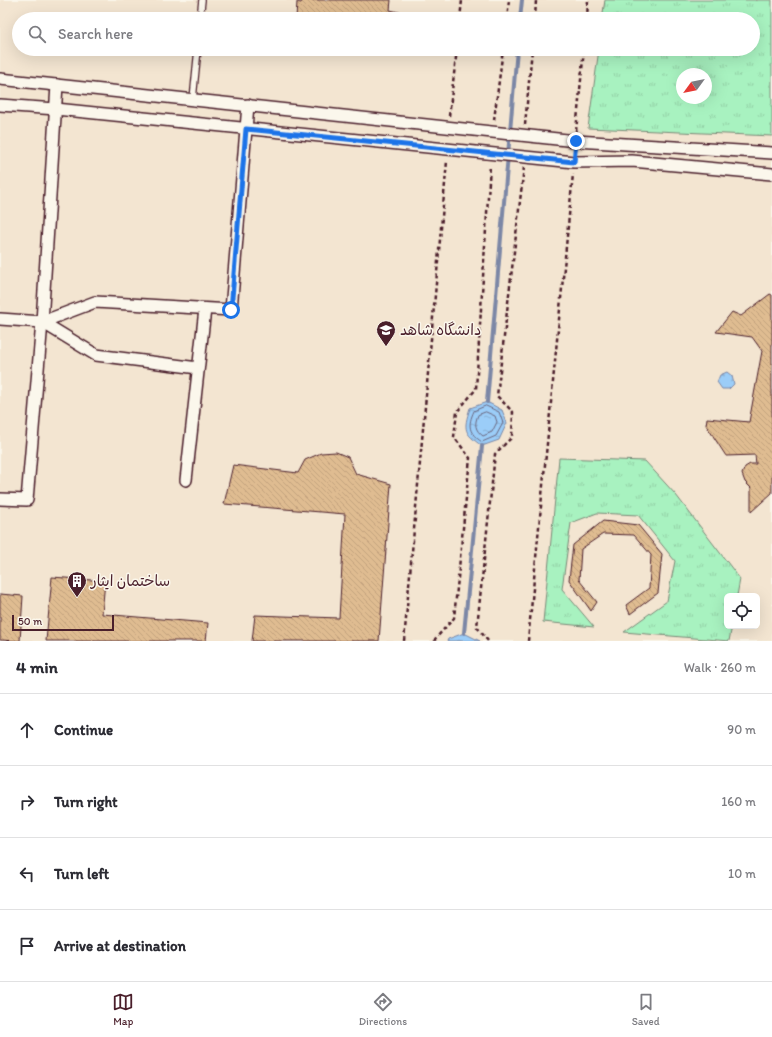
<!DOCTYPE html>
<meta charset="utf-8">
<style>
body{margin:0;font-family:Itim,"Playpen Sans Arabic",sans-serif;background:#f7f7f7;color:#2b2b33}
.controls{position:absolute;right:12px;bottom:12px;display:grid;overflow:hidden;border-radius:6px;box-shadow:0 4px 16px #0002}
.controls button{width:36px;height:36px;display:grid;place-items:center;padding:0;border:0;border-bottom:1px solid #e1e1e2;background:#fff;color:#2b2b33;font:20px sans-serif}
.compass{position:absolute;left:676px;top:68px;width:36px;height:36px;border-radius:50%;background:#fff;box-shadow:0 4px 16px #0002;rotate:237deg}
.scale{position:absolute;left:12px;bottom:10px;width:102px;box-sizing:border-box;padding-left:4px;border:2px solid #4a1f2b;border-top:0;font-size:11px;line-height:14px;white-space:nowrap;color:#4a1f2b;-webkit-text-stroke:3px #fbf7ec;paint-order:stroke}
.stop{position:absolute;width:12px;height:12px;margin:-9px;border:3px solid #1a73e8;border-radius:50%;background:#fff}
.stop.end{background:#1a73e8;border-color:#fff;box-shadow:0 1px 4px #0008}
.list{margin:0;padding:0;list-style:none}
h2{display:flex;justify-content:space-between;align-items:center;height:52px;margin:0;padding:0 16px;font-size:17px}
h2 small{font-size:13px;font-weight:400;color:#7c7c81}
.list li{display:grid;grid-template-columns:26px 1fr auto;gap:12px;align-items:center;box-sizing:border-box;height:72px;padding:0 16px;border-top:1px solid #e1e1e2}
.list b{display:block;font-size:15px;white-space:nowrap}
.list em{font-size:13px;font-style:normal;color:#7c7c81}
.icon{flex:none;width:22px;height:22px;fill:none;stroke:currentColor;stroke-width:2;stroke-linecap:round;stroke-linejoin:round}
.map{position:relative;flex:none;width:772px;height:641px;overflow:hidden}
.search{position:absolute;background:#fff;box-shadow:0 4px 16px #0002;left:12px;right:12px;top:12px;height:44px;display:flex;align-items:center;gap:10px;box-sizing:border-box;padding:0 14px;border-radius:22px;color:#7c7c81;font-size:15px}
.sheet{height:340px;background:#fff}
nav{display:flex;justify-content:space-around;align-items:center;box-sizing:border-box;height:56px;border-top:1px solid #e1e1e2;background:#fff;font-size:11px;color:#7c7c81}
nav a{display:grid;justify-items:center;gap:2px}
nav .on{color:#4a1f2b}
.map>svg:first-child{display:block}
</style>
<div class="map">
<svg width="772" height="641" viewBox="0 0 772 641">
<defs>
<pattern id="grass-tufts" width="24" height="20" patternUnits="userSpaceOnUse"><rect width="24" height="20" fill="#a8f2c0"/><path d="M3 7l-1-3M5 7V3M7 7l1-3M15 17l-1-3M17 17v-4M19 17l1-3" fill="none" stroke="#92cfa5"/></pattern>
<pattern id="water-ripples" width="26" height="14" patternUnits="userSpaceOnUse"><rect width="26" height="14" fill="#9bcdf8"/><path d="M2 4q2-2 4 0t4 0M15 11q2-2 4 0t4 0" fill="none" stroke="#87b0d5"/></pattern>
<pattern id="building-back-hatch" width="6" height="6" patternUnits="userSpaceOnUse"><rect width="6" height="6" fill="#dfbc91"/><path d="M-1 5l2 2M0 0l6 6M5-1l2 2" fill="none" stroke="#c1a17d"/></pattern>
</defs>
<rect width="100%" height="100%" fill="#fbf7ec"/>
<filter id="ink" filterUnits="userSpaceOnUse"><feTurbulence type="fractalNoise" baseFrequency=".025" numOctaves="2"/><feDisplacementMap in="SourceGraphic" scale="8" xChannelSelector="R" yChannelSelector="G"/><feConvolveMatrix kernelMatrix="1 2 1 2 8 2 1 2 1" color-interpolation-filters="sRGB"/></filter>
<g filter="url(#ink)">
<path fill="#f3e5d1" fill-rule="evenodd" d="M 0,0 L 772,0 L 772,641 L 0,641 ZM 19,19 L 753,19 L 753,49 L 19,49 ZM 682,74 L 706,74 L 706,98 L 682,98 ZM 727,596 L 757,596 L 757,626 L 727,626 Z"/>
<g fill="url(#grass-tufts)" stroke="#798876" fill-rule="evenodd">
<path d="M 605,0 L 755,0 L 756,1 L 758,0 L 772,0 L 772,136 L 588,128 L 599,49 L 753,49 L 753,19 L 602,19 ZM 682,74 L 706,74 L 706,98 L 682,98 Z"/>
<path d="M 559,458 L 645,461 L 676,495 L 740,579 L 737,596 L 727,596 L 727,626 L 732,626 L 729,641 L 624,632 L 667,601 L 675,561 L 638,515 L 597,513 L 571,523 L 562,589 L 594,627 L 543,622 Z"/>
</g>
<g fill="url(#water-ripples)" stroke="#7b87a6">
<path d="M 727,372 L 732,376 L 734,384 L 729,389 L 722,389 L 717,382 L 720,375 Z"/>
<path d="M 487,402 L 502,410 L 507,423 L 499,440 L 482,446 C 464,433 463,430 470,408 Z"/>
<path d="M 464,633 L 480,641 L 447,641 L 448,639 Z"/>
</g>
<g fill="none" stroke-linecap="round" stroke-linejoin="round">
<g stroke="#6a657d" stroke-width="1">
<path d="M 486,406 L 499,412 L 503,423 L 496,436 L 482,442 C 469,433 467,426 474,411 Z"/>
<path d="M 486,412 L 495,416 L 497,422 L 492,432 L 483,436 C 475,430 474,424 478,415 Z"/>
</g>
<g stroke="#7b87a6" stroke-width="4">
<path d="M 520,19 L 522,0"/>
<path d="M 487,402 L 517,49"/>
<path d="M 464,633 L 482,446"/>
</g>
</g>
<g fill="url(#building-back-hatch)" stroke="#4a1f2b">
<path d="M 302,0 L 391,0 L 390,10 L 416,16 L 416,19 L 296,18 L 297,2 L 301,3 Z"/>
<path d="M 770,294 L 772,295 L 772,493 L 751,512 L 751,488 L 745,482 L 742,474 L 745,467 L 750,464 L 756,464 L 755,455 L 726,456 L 706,425 L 707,418 L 749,422 L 762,351 L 752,337 L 716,332 L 732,312 L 741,316 Z"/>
<path d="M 336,452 L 348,457 L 356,474 L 391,484 L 379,641 L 252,641 L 255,615 L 339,618 L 345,514 L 224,504 L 233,465 L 298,473 L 305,460 L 321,453 Z"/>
<path d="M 603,521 L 638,525 L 662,554 L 658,593 L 630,614 L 626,605 L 649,588 L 651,555 L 634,535 L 603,534 L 581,549 L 579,580 L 597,602 L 591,611 L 569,580 L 573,545 Z"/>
<path d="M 52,577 L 105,581 L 102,614 L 208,623 L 206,641 L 46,641 Z"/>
<path d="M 0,594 L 23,596 L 20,641 L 0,640 Z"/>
</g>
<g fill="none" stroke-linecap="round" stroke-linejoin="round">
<g stroke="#4a1f2b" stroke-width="8">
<g id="lane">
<path d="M 200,19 L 202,0"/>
<path d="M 193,99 L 198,49"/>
</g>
</g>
<g stroke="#4a1f2b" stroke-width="14">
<g id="street">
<path d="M 0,79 L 576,141 L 772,153"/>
<path d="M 0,105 L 56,109 L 574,162 L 632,161 L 772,174"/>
<path d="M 0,319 L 42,322"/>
<path d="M 198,368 L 96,355 L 42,322 L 95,302 L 231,310 L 248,105"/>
<path d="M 186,480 L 205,309"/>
<path d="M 0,499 L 27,500 L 42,322 L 57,85"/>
</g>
</g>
<g stroke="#4a1f2b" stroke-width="2.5" stroke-dasharray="4 3" stroke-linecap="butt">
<path d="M 460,19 L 462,0"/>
<path d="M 507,19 L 509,0"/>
<path d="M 535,19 L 536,0"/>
<path d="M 587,19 L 588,0"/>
<path d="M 449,116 L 457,49"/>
<path d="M 494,120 L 503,49"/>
<path d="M 525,125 L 532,49"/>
<path d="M 576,131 L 584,49"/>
<path d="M 404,641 L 447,161"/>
<path d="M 435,641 L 435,639 L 454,618 L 470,458 L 454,437 L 457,412 L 476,389 L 490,165"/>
<path d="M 488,641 L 477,627 L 495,454 L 512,437 L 513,412 L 497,396 L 524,167"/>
<path d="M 528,641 L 573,174"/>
</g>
<use href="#lane" stroke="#fbf7ec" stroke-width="5.5"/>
<use href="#street" stroke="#fbf7ec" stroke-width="11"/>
</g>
</g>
<g fill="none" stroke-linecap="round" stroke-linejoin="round" filter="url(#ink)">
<path stroke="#1a73e8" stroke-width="5" d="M 231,310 L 246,129 L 574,162 L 576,141"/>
</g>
<defs>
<g id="university-pin" transform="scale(1)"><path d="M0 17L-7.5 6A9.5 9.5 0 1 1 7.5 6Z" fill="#4a1f2b" stroke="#fbf7ec"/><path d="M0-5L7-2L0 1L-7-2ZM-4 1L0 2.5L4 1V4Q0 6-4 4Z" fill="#fff"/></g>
<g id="building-pin" transform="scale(1)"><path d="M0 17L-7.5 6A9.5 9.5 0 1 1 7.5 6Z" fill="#4a1f2b" stroke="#fbf7ec"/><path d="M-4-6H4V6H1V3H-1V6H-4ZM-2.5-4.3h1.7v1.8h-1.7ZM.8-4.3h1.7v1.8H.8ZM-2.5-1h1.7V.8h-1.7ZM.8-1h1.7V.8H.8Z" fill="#fff"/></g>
</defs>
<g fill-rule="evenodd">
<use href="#university-pin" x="386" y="330"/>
<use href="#building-pin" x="77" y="581"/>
</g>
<g text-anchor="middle" stroke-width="3" stroke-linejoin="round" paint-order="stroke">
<g font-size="15" fill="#4a1f2b" stroke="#fbf7ec" text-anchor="start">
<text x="400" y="335">دانشگاه شاهد</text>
<text x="91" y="586">ساختمان ایثار</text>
</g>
</g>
</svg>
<div class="controls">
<button><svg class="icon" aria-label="locate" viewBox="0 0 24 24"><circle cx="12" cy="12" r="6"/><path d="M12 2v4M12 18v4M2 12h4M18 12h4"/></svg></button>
</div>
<svg class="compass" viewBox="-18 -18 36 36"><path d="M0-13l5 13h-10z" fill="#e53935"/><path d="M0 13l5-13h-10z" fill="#7c7c81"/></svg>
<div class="scale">50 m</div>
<div class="stop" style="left:231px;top:310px"></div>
<div class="stop end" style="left:576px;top:141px"></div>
<div class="search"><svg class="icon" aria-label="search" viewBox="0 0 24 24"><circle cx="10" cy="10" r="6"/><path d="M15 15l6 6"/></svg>Search here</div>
</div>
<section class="sheet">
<h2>4 min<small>Walk · 260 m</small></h2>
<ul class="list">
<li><svg class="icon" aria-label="ahead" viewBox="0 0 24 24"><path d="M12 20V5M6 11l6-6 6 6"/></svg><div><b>Continue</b></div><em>90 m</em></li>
<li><svg class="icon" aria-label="right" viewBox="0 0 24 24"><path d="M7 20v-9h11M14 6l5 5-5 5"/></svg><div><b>Turn right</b></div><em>160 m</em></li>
<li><svg class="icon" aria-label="left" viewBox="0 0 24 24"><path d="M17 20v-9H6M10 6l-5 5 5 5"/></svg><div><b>Turn left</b></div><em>10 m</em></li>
<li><svg class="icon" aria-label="arrive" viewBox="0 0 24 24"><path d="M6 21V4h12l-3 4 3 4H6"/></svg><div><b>Arrive at destination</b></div></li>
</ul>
</section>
<nav>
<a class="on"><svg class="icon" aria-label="map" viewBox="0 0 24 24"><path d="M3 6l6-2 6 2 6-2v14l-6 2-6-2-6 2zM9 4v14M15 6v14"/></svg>Map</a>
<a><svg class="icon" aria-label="directions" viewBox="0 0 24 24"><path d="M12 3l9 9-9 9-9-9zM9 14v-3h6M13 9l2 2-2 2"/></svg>Directions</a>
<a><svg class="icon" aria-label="saved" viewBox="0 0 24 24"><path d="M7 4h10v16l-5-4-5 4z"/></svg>Saved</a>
</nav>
